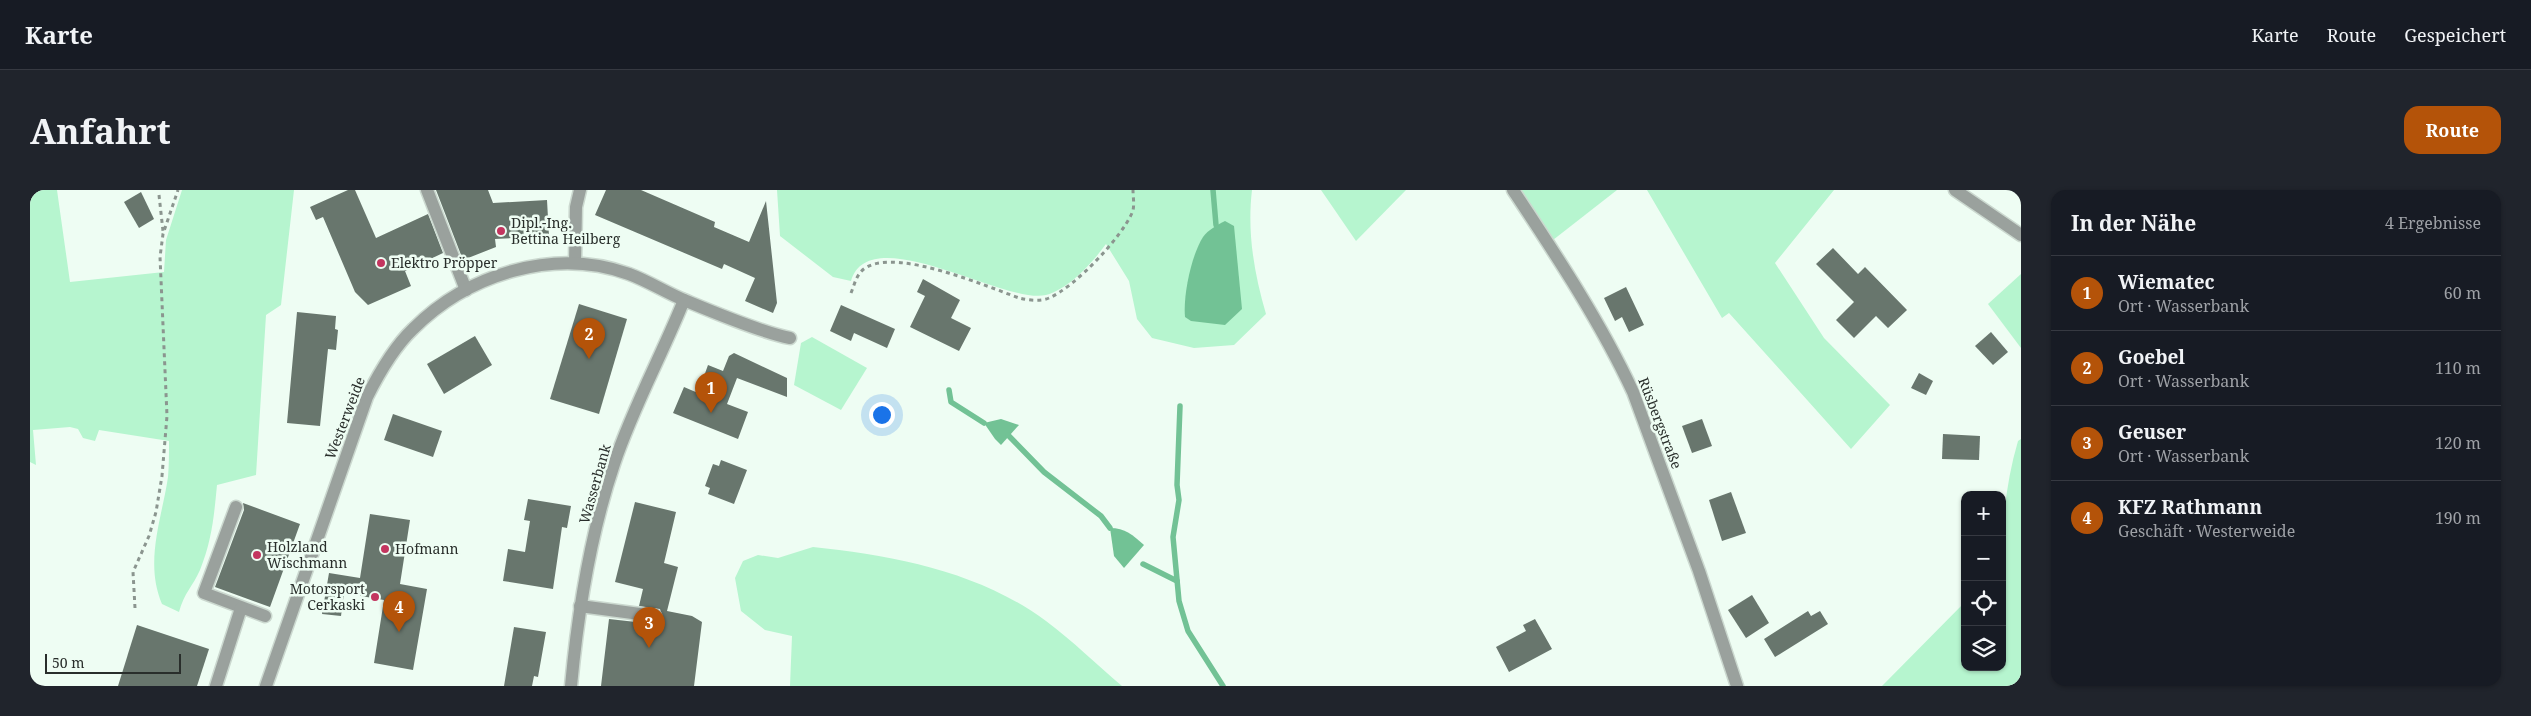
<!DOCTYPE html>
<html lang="de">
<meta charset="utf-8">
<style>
body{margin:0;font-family:"Noto Serif",serif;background:#20242c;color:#f1f3f6}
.controls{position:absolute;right:15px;bottom:15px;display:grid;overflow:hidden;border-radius:10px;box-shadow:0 1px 4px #0004}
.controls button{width:45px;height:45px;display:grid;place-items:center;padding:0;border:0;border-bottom:1px solid #363941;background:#171b24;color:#f1f3f6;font:25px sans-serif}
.scale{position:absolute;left:15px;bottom:12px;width:136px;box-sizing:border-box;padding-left:5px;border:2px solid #292e2b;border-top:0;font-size:14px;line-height:18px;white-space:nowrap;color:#292e2b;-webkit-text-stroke:4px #eefdf3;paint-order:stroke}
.you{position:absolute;left:851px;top:224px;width:18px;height:18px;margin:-12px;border:4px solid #fff;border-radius:50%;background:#1a73e8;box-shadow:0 0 0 8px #1a73e833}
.badge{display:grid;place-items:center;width:32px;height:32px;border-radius:50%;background:#b45309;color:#fff;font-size:16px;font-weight:700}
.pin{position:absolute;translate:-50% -41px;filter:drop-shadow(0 1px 2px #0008)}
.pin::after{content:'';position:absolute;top:26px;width:18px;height:15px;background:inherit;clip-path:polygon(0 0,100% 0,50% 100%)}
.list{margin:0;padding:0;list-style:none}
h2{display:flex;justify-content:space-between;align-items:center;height:65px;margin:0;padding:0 20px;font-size:21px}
h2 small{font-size:16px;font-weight:400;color:#9ea1a6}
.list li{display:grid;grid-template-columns:32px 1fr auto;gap:15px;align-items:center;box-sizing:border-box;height:75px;padding:0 20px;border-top:1px solid #363941}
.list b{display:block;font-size:19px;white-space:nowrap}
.list p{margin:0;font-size:16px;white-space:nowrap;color:#9ea1a6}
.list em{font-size:16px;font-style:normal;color:#9ea1a6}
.icon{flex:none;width:28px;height:28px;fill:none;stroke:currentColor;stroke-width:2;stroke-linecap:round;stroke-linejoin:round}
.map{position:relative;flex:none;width:1991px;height:496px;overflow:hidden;border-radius:15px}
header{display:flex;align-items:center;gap:30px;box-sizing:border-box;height:70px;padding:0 25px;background:#171b24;border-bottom:1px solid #363941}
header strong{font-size:24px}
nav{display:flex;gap:28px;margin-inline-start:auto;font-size:18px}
.intro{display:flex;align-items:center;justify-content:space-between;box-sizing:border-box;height:120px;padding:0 30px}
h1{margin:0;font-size:35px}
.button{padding:12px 22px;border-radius:15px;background:#b45309;color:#fff;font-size:18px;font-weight:700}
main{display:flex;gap:30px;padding:0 30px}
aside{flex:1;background:#171b24;border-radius:15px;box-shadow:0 1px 4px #0004}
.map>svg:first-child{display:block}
</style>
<header>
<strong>Karte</strong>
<nav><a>Karte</a><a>Route</a><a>Gespeichert</a></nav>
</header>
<div class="intro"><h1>Anfahrt</h1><a class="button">Route</a></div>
<main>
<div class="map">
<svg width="1991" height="496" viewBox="0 0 1991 496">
<rect width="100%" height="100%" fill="#eefdf3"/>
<g fill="#b6f5cf">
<path d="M 0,0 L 27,0 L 40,92 L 134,82 L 136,50 L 152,0 L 264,0 L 251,115 L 236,125 L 226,285 L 187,295 C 184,326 182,350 170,380 C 163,396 154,403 149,422 L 132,414 C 114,372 132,328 138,287 C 139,275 139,263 139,251 L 69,240 L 65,251 L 53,248 L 48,239 L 40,237 L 3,240 L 6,275 L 0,272 Z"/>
<path d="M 747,0 L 1222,0 C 1217,42 1224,83 1236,124 L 1204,155 L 1164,158 L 1122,148 L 1107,129 L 1099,91 L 1076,54 C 1063,72 1039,99 1016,105 C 975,115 839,28 821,91 L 803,87 L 750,46 Z"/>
<path d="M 1291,0 L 1376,0 L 1326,51 Z"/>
<path d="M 1489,0 L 1587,0 L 1523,50 Z"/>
<path d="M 1617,0 L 1804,0 L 1745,73 L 1794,148 L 1860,215 L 1821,259 L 1699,123 L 1692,128 Z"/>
<path d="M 1991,84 L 1991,158 L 1958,114 Z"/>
<path d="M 782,147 L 837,178 L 811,220 L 764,195 L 771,153 Z"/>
<path d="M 1991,249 L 1991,496 L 1852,496 L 1935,412 L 1935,477 L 1972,477 C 1972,401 1966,325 1988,251 Z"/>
<path d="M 783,357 C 863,365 950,382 1016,431 C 1043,451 1067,475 1092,496 L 760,496 L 762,446 L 735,440 L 711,421 L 705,388 L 713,371 L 728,365 L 748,368 Z"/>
</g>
<g fill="#72c295">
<path d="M 1195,31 L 1204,36 L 1212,119 L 1195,135 L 1161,131 L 1155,127 C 1153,106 1161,66 1173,47 C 1178,40 1187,35 1195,31 Z"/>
<path d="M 971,229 L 989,235 L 971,255 L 965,249 L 954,233 Z"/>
<path d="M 1080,338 C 1095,338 1103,345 1114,355 L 1094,378 L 1084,366 Z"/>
</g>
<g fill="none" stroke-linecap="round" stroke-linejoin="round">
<g stroke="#72c295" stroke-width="5.5">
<path d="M 1183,0 L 1186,35"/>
<path d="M 919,200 L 921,212 L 954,233"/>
<path d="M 1150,216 L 1147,295 L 1149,310 L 1143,347 L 1149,411 L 1158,441 L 1193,496"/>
<path d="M 978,245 L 1014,282 L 1071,326 L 1080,338"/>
<path d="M 1113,374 L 1147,391"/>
</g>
</g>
<g fill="#68766d">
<path d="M 318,0 L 325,0 L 346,48 L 398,24 L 413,63 L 375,81 L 381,96 L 338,115 L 325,102 L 293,27 L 286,30 L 280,17 Z"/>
<path d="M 406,0 L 458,0 L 463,13 L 517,10 L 519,46 L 465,49 L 466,57 L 433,70 Z"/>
<path d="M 576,0 L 611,0 L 685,32 L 684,37 L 719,52 L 736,11 L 747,113 L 743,123 L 715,111 L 725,88 L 694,74 L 692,79 L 565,25 Z"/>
<path d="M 111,2 L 124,29 L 109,38 L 94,12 Z"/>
<path d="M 1803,58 L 1828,84 L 1835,77 L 1877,120 L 1858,138 L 1846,126 L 1824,148 L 1806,130 L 1824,112 L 1786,74 Z"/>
<path d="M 893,89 L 930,110 L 921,128 L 941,138 L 929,161 L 880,137 L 895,106 L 887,102 Z"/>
<path d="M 1596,97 L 1614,135 L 1599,142 L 1592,127 L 1585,131 L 1574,108 Z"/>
<path d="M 549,114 L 597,129 L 569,224 L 520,209 Z"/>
<path d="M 811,115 L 865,139 L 857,158 L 824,143 L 821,151 L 800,141 Z"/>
<path d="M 267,122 L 306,126 L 305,139 L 308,140 L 306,160 L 298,159 L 290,236 L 257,233 Z"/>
<path d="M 1961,142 L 1978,162 L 1963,175 L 1945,156 Z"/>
<path d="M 445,146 L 462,175 L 414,204 L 397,174 Z"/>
<path d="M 704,163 L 757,188 L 757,207 L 707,188 L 697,214 L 718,222 L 708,249 L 643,223 L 654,197 L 668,203 L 678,175 L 693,181 L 699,166 Z"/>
<path d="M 1889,183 L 1903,191 L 1896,205 L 1881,198 Z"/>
<path d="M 363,224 L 412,241 L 403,267 L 354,250 Z"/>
<path d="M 1672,229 L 1682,256 L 1662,263 L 1652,236 Z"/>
<path d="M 1913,244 L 1950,246 L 1949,270 L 1912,269 Z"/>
<path d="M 691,270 L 717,280 L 704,314 L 678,304 L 680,298 L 675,296 L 683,274 L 689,276 Z"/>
<path d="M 1701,302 L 1716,343 L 1692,351 L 1679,310 Z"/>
<path d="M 498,309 L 541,316 L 537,338 L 532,337 L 523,399 L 473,391 L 478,359 L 495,362 L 500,331 L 494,330 Z"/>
<path d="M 605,312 L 646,322 L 634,373 L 648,377 L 637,421 L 662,426 L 672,432 L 664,496 L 571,496 L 579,429 L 624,434 L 629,433 L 633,428 L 630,419 L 609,416 L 613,399 L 585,392 Z"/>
<path d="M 213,313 L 270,334 L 240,417 L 185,397 L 214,320 Z"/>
<path d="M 340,324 L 380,330 L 370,394 L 397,399 L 383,480 L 344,473 L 354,410 L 314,403 L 311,426 L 292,424 L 299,383 L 330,388 Z"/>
<path d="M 1722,405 L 1739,433 L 1716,448 L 1698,420 Z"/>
<path d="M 1778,421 L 1781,426 L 1790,421 L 1798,434 L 1745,467 L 1734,449 Z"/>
<path d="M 1505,429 L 1522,459 L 1479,482 L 1466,457 L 1496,441 L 1493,435 Z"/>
<path d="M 107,435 L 179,459 L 167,496 L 88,496 Z"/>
<path d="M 484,437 L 516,442 L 508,487 L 504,486 L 502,496 L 474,496 Z"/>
</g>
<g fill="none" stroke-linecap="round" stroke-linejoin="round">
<g stroke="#cbd8cf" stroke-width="15">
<g id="minor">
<path d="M 397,0 L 436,100"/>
<path d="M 1483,0 C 1526,65 1570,131 1603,202 L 1669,381 L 1707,496"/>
<path d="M 1925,0 L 1991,45"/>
<path d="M 545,73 L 546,17 L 550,0"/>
<path d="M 206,317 L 174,403 L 235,426"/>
<path d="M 550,416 L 625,426"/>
<path d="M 186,496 L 211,418"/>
<path d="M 236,496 L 337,207 C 349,183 363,158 383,139 C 438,84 524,57 599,84 C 618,91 635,102 654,110 C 683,122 730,142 760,148"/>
<path d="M 541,496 C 548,421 560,345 584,274 C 603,217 632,165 654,110"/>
</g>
</g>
<g stroke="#8b958f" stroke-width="3" stroke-dasharray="4 4" stroke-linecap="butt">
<path d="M 129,5 L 133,41"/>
<path d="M 821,103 C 825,93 827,82 837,77 C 869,59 956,96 989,108 C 998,110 1010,112 1019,108 C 1045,97 1091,48 1102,23 C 1105,17 1103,7 1103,0"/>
<path d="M 105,418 L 103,382 L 119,346 L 126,322 L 132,286 L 137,226 L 130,67 L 133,44 L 148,0"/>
</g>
<use href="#minor" stroke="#9aa19d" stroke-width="12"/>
</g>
<g fill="#c3355f" stroke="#eefdf3" stroke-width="2">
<circle cx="471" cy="41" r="5"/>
<circle cx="351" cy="73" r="5"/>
<circle cx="355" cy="359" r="5"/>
<circle cx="227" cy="365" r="5"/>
<circle cx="345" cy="407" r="5"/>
</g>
<g text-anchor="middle" stroke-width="5" stroke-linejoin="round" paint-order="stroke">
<g font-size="14" fill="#292e2b" stroke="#eefdf3" text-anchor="start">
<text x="481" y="38">Dipl.-Ing.<tspan x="481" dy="16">Bettina Heilberg</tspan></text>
<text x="361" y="78">Elektro Pröpper</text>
<text x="237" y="362">Holzland<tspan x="237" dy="16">Wischmann</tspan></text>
<text x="365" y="364">Hofmann</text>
<text x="335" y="404" text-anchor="end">Motorsport<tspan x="335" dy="16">Cerkaski</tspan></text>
</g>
<g font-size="14" fill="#292e2b" stroke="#eefdf3">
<text transform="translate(315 228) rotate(-69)" y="5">Westerweide</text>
<text transform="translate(1630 233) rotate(69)" y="5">Rüsbergstraße</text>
<text transform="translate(565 294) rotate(-74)" y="5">Wasserbank</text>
</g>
</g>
</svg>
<div class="controls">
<button>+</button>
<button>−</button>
<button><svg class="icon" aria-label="locate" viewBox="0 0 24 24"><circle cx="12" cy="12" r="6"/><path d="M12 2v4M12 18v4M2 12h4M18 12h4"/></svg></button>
<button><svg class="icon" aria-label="layers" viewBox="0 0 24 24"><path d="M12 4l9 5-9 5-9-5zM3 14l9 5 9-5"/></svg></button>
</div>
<div class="scale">50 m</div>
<div class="you"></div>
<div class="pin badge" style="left:681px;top:223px">1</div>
<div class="pin badge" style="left:559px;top:169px">2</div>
<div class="pin badge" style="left:619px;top:458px">3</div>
<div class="pin badge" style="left:369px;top:442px">4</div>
</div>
<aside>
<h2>In der Nähe<small>4 Ergebnisse</small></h2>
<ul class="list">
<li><span class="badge">1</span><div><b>Wiematec</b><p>Ort · Wasserbank</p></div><em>60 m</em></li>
<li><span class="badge">2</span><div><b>Goebel</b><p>Ort · Wasserbank</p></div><em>110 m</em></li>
<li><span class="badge">3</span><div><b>Geuser</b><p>Ort · Wasserbank</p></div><em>120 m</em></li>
<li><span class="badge">4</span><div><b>KFZ Rathmann</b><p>Geschäft · Westerweide</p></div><em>190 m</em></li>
</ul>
</aside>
</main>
